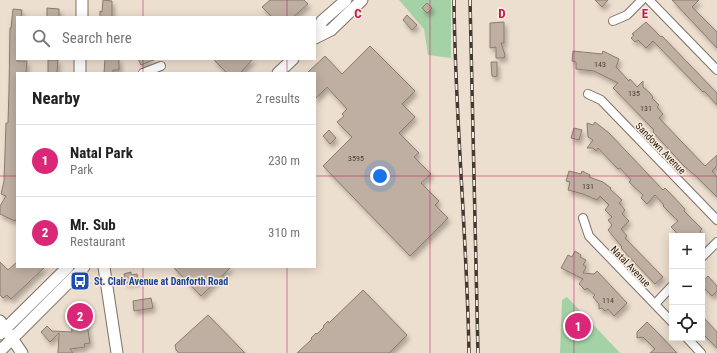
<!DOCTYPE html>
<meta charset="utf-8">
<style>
body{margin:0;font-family:"Roboto Condensed",sans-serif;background:#f6f6f6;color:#222}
.controls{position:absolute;right:12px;bottom:12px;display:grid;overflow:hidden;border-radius:0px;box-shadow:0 2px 10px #0003}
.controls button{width:36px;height:36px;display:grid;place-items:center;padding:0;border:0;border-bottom:1px solid #e0e0e0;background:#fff;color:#222;font:20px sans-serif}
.you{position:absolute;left:380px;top:176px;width:14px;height:14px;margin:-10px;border:3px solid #fff;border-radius:50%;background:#1a73e8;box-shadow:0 0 0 6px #1a73e833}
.badge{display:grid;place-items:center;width:26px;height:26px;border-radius:50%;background:#db2777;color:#fff;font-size:13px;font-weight:700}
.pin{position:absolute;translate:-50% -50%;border:2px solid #fff;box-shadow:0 1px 4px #0006}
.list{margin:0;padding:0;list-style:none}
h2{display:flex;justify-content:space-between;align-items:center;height:52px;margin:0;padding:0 16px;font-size:17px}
h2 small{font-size:13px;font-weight:400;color:#767676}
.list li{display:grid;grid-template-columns:26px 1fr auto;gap:12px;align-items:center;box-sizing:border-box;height:72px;padding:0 16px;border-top:1px solid #e0e0e0}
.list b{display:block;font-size:15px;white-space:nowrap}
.list p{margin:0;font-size:13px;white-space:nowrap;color:#767676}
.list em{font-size:13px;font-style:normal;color:#767676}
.icon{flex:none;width:22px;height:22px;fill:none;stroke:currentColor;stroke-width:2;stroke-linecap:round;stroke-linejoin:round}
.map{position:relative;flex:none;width:717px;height:353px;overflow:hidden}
.search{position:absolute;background:#fff;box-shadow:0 2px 10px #0003;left:16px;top:16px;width:300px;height:44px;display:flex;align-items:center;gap:10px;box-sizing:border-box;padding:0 14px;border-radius:0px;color:#767676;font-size:15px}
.panel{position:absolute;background:#fff;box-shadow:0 2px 10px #0003;left:16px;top:72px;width:300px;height:196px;border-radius:0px}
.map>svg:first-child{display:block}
</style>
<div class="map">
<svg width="717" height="353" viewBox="0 0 717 353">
<defs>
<filter id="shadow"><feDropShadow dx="2.5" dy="4" stdDeviation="2" flood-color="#0004"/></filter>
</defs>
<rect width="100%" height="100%" fill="#eddfcf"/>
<g fill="#a4d2a6">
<path d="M 399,0 L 451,0 L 451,58 L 428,55 L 424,29 Z"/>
<path d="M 567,297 L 620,353 L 560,353 L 562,300 Z"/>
</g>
<g fill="#bfafa2" stroke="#8b7b6f" filter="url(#shadow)">
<path d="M 103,0 L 112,1 L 112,17 L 100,17 L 100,11 L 102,12 Z"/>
<path d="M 270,0 L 304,0 L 308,4 L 293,17 L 272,17 L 262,7 Z"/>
<path d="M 595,0 L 608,0 L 602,7 Z"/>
<path d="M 672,0 L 699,0 L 692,7 L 717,32 L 717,48 Z"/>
<path d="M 427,3 L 432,8 L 427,13 L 422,8 Z"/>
<path d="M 47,8 L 59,9 L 59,17 L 47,17 Z"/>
<path d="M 13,9 L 22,10 L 21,17 L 17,17 L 17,61 L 27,61 L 26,73 L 17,73 L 17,218 L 15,221 L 0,214 L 0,206 L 6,196 L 1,194 L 4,181 L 6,123 L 8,123 L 9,90 L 10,28 L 11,28 Z"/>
<path d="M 407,15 L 417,25 L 412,30 L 403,20 Z"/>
<path d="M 504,22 L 504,43 L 501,43 L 505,55 L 504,58 L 496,58 L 496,47 L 490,48 L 490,23 Z"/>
<path d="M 646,22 L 661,37 L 662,36 L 717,93 L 717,105 L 704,91 L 703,92 L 653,41 L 646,48 L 638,40 L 635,42 L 631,38 L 634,35 L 632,34 Z"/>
<path d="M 370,46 L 415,91 L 402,104 L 415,117 L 399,133 L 419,153 L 414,157 L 431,174 L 421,183 L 439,201 L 435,205 L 448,218 L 410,256 L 323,166 L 352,137 L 337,122 L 344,116 L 342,114 L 347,109 L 327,87 L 315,99 L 315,73 L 307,73 L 325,56 L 342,74 Z"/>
<path d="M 573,51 L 602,54 L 603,51 L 619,59 L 616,67 L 629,81 L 630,79 L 637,87 L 643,81 L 643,87 L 650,93 L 653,97 L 652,98 L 659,105 L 657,107 L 663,114 L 659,118 L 705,166 L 717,155 L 717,166 L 712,171 L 717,177 L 717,197 L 697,177 L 684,166 L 653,132 L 654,130 L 613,88 L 618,83 L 594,71 L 576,69 L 576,62 L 572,61 Z"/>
<path d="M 105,59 L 119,59 L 119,70 L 113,70 L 113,73 L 104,73 Z"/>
<path d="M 138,59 L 156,59 L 141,65 Z"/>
<path d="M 213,59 L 253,59 L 240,73 L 227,73 Z"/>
<path d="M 48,60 L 58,60 L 57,73 L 48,73 Z"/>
<path d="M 491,62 L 497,62 L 497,76 L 494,77 L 492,76 Z"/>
<path d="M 595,122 L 609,133 L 663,190 L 665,188 L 668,191 L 685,209 L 684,211 L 702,229 L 700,231 L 703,236 L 680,236 L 671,227 L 678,221 L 663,206 L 664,205 L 655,195 L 647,204 L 641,198 L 643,195 L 629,182 L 631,180 L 620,168 L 618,169 L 598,148 L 596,151 L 593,148 L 587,148 L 593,140 L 588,137 L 587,123 L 593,125 Z"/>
<path d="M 574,128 L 582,130 L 579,140 L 571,138 Z"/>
<path d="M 329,130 L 336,138 L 330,144 L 323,136 Z"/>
<path d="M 569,171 L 581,174 L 582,171 L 590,175 L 589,177 L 603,182 L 611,188 L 610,189 L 622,200 L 619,203 L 625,210 L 622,214 L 629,221 L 621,229 L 627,236 L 625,238 L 663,277 L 655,284 L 621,248 L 622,247 L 608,230 L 612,225 L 608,220 L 612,217 L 605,210 L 609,205 L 600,196 L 597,200 L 583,194 L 568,190 L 570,182 L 566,181 Z"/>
<path d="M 575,251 L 581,255 L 580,257 L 586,260 L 583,265 L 586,267 L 583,273 L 594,274 L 597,271 L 627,303 L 614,316 L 608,309 L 605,311 L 602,308 L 599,309 L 599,304 L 593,297 L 595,295 L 587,288 L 585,290 L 579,284 L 583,279 L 561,268 L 568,255 L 572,257 Z"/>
<path d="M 0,262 L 8,270 L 17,262 L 17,267 L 45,267 L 11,299 L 7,295 L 3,298 L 0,295 Z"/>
<path d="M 173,267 L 231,267 L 201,296 Z"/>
<path d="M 131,272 L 131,275 L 137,274 L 138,282 L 126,283 L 124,274 Z"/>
<path d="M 708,276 L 717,286 L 717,291 L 712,296 L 702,286 L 702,282 Z"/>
<path d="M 363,290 L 407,335 L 389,353 L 297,353 L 312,339 L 311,338 L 316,333 L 317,334 L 324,327 L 323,326 L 328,321 L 329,323 Z"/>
<path d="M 151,298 L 153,308 L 134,311 L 133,301 Z"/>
<path d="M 84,306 L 90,343 L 84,344 L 85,347 L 70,349 L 73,353 L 58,353 L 59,333 L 50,342 L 41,332 L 47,326 L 52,331 L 72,332 L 70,313 L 75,308 Z"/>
<path d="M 208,315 L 245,353 L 179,353 L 176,350 L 175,345 Z"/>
<path d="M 702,316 L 717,332 L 717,348 L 702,333 Z"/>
<path d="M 647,322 L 659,334 L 677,353 L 650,353 L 655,349 L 643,337 L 637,338 L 637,332 Z"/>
</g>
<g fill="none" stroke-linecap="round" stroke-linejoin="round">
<g stroke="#7d7163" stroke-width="10">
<g id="minor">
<path d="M 649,0 L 717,70"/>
<path d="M 613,21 L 627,15 L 642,0"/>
<path d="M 143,73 L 161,66"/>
<path d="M 588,94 L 601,100 L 717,220"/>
<path d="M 583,218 L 589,236 L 672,322"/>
<path d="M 702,257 L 717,242"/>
<path d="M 655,304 L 672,286"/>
<path d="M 687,338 L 701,353"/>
</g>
</g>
<g stroke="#7d7163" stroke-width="13">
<g id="secondary">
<path d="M 82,17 L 82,0"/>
<path d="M 316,37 L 322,21 L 346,0"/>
<path d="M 315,38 L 331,30 L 362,0"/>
<path d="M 80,73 L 80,59"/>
<path d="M 278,73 L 293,59"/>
<path d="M 104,267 L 117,353"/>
<path d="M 0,321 L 22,353"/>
<path d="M 0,334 L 68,267"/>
<path d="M 0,351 L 84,267"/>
</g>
</g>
<use href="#minor" stroke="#fff" stroke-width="8"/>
<use href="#secondary" stroke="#fff" stroke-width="11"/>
<g stroke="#413a33" stroke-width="3.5">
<g id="rail">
<path d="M 454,0 C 455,118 467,235 469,353"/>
<path d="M 470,0 L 478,353"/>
</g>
</g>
<use href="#rail" stroke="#fbecdc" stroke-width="2" stroke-dasharray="6" stroke-linecap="butt"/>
</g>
<path fill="none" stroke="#c2185b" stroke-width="1" stroke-opacity="0.55" d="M 143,0 L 143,17M 287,0 L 287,17M 430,0 L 430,353M 574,0 L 574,353M 143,59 L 143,73M 287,59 L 287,73M 0,176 L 17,176M 315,176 L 717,176M 143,267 L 143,353M 287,267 L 287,353"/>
<defs>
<g id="bus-square" transform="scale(1)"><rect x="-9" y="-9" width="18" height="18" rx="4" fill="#1a4fb4" stroke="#fbecdc"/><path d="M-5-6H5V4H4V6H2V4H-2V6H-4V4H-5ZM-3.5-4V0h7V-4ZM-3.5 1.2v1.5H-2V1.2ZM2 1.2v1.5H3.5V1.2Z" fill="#fff"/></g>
</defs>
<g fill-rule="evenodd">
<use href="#bus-square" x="80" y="281"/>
</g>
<g text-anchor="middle" stroke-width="3" stroke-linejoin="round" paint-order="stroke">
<g font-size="8" fill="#484038">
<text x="600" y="67">143</text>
<text x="634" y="96">135</text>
<text x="646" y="111">131</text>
<text x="356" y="161">3595</text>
<text x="588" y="189">131</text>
<text x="608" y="303">114</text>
</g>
<g font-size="10" fill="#201b15" stroke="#fbecdc">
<text transform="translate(661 148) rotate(46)" y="4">Sandown Avenue</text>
<text transform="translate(631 266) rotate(46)" y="4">Natal Avenue</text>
</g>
<g font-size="10" font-weight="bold" fill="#164399" stroke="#fbecdc" text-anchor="start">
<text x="94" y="285">St. Clair Avenue at Danforth Road</text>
</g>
</g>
<g font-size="13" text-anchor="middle" font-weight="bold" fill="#c2185b" stroke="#fbecdc" stroke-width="3" stroke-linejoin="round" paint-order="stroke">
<text x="358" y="18">C</text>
<text x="502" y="18">D</text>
<text x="645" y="18">E</text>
</g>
</svg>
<div class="controls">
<button>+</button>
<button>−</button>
<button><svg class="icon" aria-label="locate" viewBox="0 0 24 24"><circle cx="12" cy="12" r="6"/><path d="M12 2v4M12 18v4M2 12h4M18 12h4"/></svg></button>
</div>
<div class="you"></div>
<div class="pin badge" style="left:578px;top:326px">1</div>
<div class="pin badge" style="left:80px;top:316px">2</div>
<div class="search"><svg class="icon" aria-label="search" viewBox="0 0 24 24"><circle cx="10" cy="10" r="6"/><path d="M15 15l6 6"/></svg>Search here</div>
<section class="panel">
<h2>Nearby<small>2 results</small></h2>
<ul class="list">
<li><span class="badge">1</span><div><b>Natal Park</b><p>Park</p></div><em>230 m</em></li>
<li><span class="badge">2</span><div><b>Mr. Sub</b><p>Restaurant</p></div><em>310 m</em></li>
</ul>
</section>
</div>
